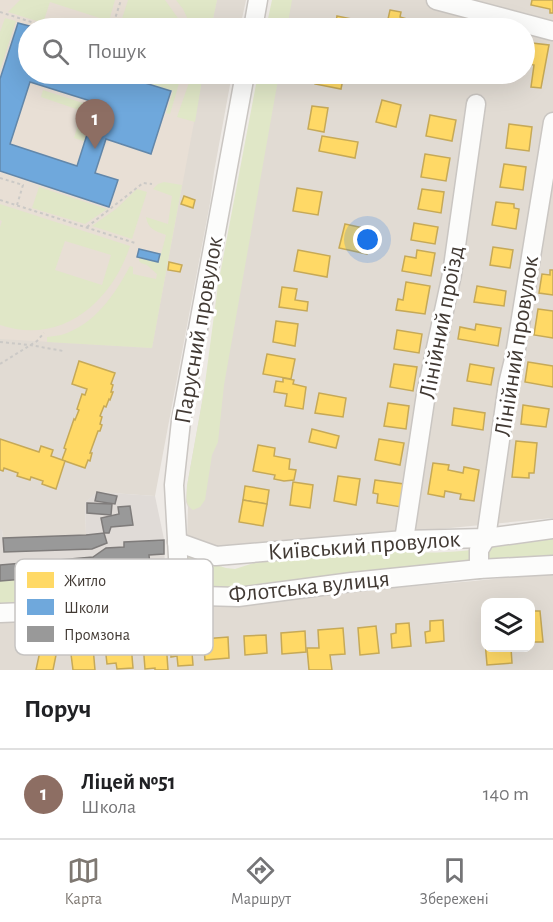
<!DOCTYPE html>
<html lang="uk">
<meta charset="utf-8">
<style>
body{margin:0;font-family:"Alegreya Sans",sans-serif;background:#f6f6f6;color:#202124}
.controls{position:absolute;right:18px;bottom:18px;display:grid;overflow:hidden;border-radius:12px;box-shadow:0 6px 24px #0002}
.controls button{width:54px;height:54px;display:grid;place-items:center;padding:0;border:0;border-bottom:2px solid #e0e0e0;background:#fff;color:#202124;font:30px sans-serif}
.you{position:absolute;left:368px;top:240px;width:21px;height:21px;margin:-15px;border:4px solid #fff;border-radius:50%;background:#1a73e8;box-shadow:0 0 0 9px #1a73e833}
.badge{display:grid;place-items:center;width:39px;height:39px;border-radius:50%;background:#7e7872;color:#fff;font-size:20px;font-weight:700}
.pin{position:absolute;translate:-50% -50px;filter:drop-shadow(0 2px 3px #0008)}
.pin::after{content:'';position:absolute;top:32px;width:21px;height:18px;background:inherit;clip-path:polygon(0 0,100% 0,50% 100%)}
.list{margin:0;padding:0;list-style:none}
h2{display:flex;justify-content:space-between;align-items:center;height:78px;margin:0;padding:0 24px;font-size:26px}
h2 small{font-size:20px;font-weight:400;color:#757577}
.list li{display:grid;grid-template-columns:39px 1fr auto;gap:18px;align-items:center;box-sizing:border-box;height:90px;padding:0 24px;border-top:2px solid #e0e0e0}
.list b{display:block;font-size:22px;white-space:nowrap}
.list p{margin:0;font-size:20px;white-space:nowrap;color:#757577}
.list em{font-size:20px;font-style:normal;color:#757577}
.icon{flex:none;width:33px;height:33px;fill:none;stroke:currentColor;stroke-width:2;stroke-linecap:round;stroke-linejoin:round}
.map{position:relative;flex:none;width:553px;height:670px;overflow:hidden}
.search{position:absolute;background:#fff;box-shadow:0 6px 24px #0002;left:18px;right:18px;top:18px;height:66px;display:flex;align-items:center;gap:15px;box-sizing:border-box;padding:0 21px;border-radius:33px;color:#757577;font-size:22px}
.sheet{height:168px;background:#fff}
nav{display:flex;justify-content:space-around;align-items:center;box-sizing:border-box;height:84px;border-top:2px solid #e0e0e0;background:#fff;font-size:16px;color:#757577}
nav a{display:grid;justify-items:center;gap:3px}
nav .on{color:#7e7872}
.map>svg:first-child{display:block}
</style>
<div class="map">
<svg width="553" height="670" viewBox="0 0 553 670">
<rect width="100%" height="100%" fill="#eeeae6"/>
<g fill="#e1dbd3" fill-rule="evenodd">
<path d="M 0,0 L 246,0 L 240,28 L 28,28 L 28,74 L 232,74 L 214,172 L 210,203 L 155,496 L 97,492 L 85,503 L 86,535 L 3,538 L 2,530 L 0,530 Z"/>
<path d="M 274,0 L 553,0 L 553,518 L 221,550 L 187,540 L 188,507 L 186,502 L 187,486 L 261,74 L 524,74 L 524,28 L 269,28 Z"/>
<path d="M 553,573 L 553,670 L 0,670 L 0,622 L 474,581 ZM 486,602 L 530,602 L 530,648 L 486,648 Z"/>
</g>
<path fill="#e0dbd7" d="M 97,492 L 155,496 L 164,539 L 165,568 L 0,581 L 0,530 L 2,529 L 3,538 L 86,535 L 85,503 Z"/>
<path fill="#e8dfd5" d="M 0,0 L 217,0 L 211,28 L 28,28 L 28,74 L 203,74 L 152,348 L 0,339 Z"/>
<g fill="#e0e7c7" fill-rule="evenodd">
<path d="M 20,0 L 115,0 L 109,21 L 50,2 L 43,23 L 8,12 Z"/>
<path d="M 128,0 L 165,0 L 180,21 L 182,28 L 131,28 L 120,25 Z"/>
<path d="M 176,0 L 217,0 L 211,28 L 192,28 L 183,9 Z"/>
<path d="M 272,0 L 292,0 L 287,28 L 266,28 Z"/>
<path d="M 5,18 L 16,21 L 0,70 L 0,32 Z"/>
<path d="M 118,74 L 161,74 L 180,80 L 170,114 L 166,113 L 173,91 Z"/>
<path d="M 192,74 L 203,74 L 195,122 L 177,117 Z"/>
<path d="M 258,74 L 279,74 L 224,385 L 218,442 L 212,455 L 205,500 L 200,507 L 193,510 C 184,504 187,496 187,486 L 204,391 L 218,285 Z"/>
<path d="M 43,90 L 95,107 L 84,141 L 74,138 L 82,111 L 41,97 Z"/>
<path d="M 164,182 L 182,185 L 152,348 L 47,342 L 47,337 C 52,336 57,336 61,335 C 95,325 115,294 130,266 L 133,267 L 133,274 L 156,279 L 157,274 L 147,265 L 141,263 L 139,261 L 139,258 L 159,262 L 166,235 C 155,231 148,229 146,217 L 168,224 L 172,196 L 153,189 L 158,184 Z"/>
<path d="M 39,187 L 107,209 L 85,224 L 32,208 Z"/>
<path d="M 137,189 L 147,192 L 132,239 L 92,226 L 116,209 Z"/>
<path d="M 0,204 L 130,246 C 112,302 61,346 0,325 L 0,227 L 2,221 L 0,220 ZM 65,241 L 111,255 L 102,285 L 55,270 Z"/>
<path d="M 544,536 L 549,539 L 553,539 L 553,561 L 203,592 L 185,577 L 185,559 L 187,556 L 226,568 L 235,569 L 269,558 L 391,550 C 424,555 466,552 498,546 C 514,543 529,538 544,536 Z"/>
<path d="M 173,567 L 174,580 L 169,591 L 145,600 L 0,607 L 0,581 Z"/>
</g>
<g fill="#ffd966" stroke="#c6a957" stroke-width="1.5">
<path d="M 532,0 L 553,0 L 553,13 L 550,13 L 550,9 L 531,5 Z"/>
<path d="M 390,10 L 401,12 L 400,17 L 407,19 L 405,28 L 386,28 Z"/>
<path d="M 337,16 L 352,19 L 350,28 L 326,28 L 327,20 L 336,22 Z"/>
<path d="M 419,20 L 441,25 L 441,28 L 418,28 Z"/>
<path d="M 532,43 L 549,45 L 541,88 L 531,87 L 534,65 L 528,64 Z"/>
<path d="M 317,74 L 344,74 L 341,89 L 315,84 Z"/>
<path d="M 382,100 L 401,105 L 396,127 L 376,122 Z"/>
<path d="M 312,106 L 328,108 L 324,132 L 308,129 Z"/>
<path d="M 430,115 L 456,120 L 452,141 L 426,136 Z"/>
<path d="M 509,124 L 532,127 L 529,151 L 506,148 Z"/>
<path d="M 322,136 L 358,142 L 355,158 L 319,151 Z"/>
<path d="M 425,154 L 450,158 L 446,181 L 421,177 Z"/>
<path d="M 504,164 L 526,167 L 523,190 L 500,187 Z"/>
<path d="M 297,188 L 322,192 L 318,215 L 293,211 Z"/>
<path d="M 422,189 L 444,192 L 441,213 L 418,209 Z"/>
<path d="M 184,196 L 195,200 L 193,208 L 181,204 Z"/>
<path d="M 496,202 L 514,204 L 514,208 L 519,209 L 516,229 L 492,225 Z"/>
<path d="M 414,223 L 438,227 L 435,244 L 411,240 Z"/>
<path d="M 345,224 L 373,230 L 367,254 L 339,248 Z"/>
<path d="M 493,247 L 513,250 L 510,268 L 490,265 Z"/>
<path d="M 298,250 L 330,256 L 327,277 L 294,271 Z"/>
<path d="M 417,250 L 435,253 L 431,276 L 402,271 L 405,256 L 416,258 Z"/>
<path d="M 169,262 L 182,265 L 180,272 L 168,270 Z"/>
<path d="M 550,270 L 553,270 L 553,295 L 539,293 L 542,274 L 550,275 Z"/>
<path d="M 406,282 L 430,286 L 425,314 L 396,310 L 398,299 L 403,300 Z"/>
<path d="M 477,286 L 506,291 L 504,306 L 474,302 Z"/>
<path d="M 282,287 L 297,289 L 295,300 L 308,302 L 307,311 L 279,307 Z"/>
<path d="M 538,309 L 553,311 L 553,338 L 534,335 Z"/>
<path d="M 276,321 L 298,324 L 295,346 L 273,342 Z"/>
<path d="M 476,324 L 501,328 L 498,346 L 458,339 L 460,327 L 475,330 Z"/>
<path d="M 397,330 L 422,334 L 419,353 L 394,349 Z"/>
<path d="M 267,354 L 295,359 L 291,379 L 263,374 Z"/>
<path d="M 79,361 L 115,373 L 111,384 L 113,385 L 111,392 L 113,392 L 110,400 L 109,399 L 106,407 L 104,406 L 100,416 L 102,417 L 100,424 L 102,425 L 100,431 L 98,431 L 90,453 L 92,453 L 90,461 L 88,460 L 85,468 L 62,460 L 66,449 L 64,448 L 74,419 L 75,420 L 79,410 L 77,409 L 82,394 L 85,395 L 87,389 L 72,384 Z"/>
<path d="M 528,362 L 553,366 L 553,387 L 525,382 Z"/>
<path d="M 394,364 L 417,367 L 413,391 L 390,387 Z"/>
<path d="M 470,364 L 494,368 L 491,385 L 467,381 Z"/>
<path d="M 283,378 L 294,380 L 293,384 L 306,387 L 303,409 L 285,406 L 287,394 L 274,392 L 276,381 L 283,382 Z"/>
<path d="M 319,393 L 346,398 L 343,417 L 315,413 Z"/>
<path d="M 388,403 L 409,406 L 406,429 L 384,426 Z"/>
<path d="M 523,405 L 549,409 L 546,427 L 521,424 Z"/>
<path d="M 454,408 L 485,413 L 483,430 L 452,425 Z"/>
<path d="M 312,429 L 339,436 L 336,448 L 309,442 Z"/>
<path d="M 0,439 L 39,452 L 41,446 L 53,450 L 51,456 L 65,461 L 56,489 L 42,484 L 43,481 L 31,477 L 30,480 L 17,476 L 18,473 L 4,468 L 3,471 L 0,470 Z"/>
<path d="M 379,439 L 404,443 L 400,465 L 375,460 Z"/>
<path d="M 516,441 L 537,443 L 534,473 L 529,473 L 529,478 L 512,477 Z"/>
<path d="M 258,445 L 275,448 L 274,456 L 290,459 L 289,469 L 296,470 L 294,480 L 284,481 L 274,479 L 275,475 L 253,471 Z"/>
<path d="M 433,463 L 449,465 L 448,470 L 463,473 L 464,467 L 479,470 L 474,501 L 460,499 L 461,494 L 445,491 L 444,497 L 428,494 Z"/>
<path d="M 338,476 L 360,479 L 356,505 L 334,501 Z"/>
<path d="M 375,480 L 404,484 L 401,507 L 377,503 L 378,494 L 373,493 Z"/>
<path d="M 293,482 L 313,485 L 310,508 L 290,505 Z"/>
<path d="M 245,486 L 269,490 L 267,504 L 243,500 Z"/>
<path d="M 243,500 L 267,504 L 263,526 L 239,522 Z"/>
<path d="M 530,611 L 540,611 L 543,642 L 532,642 L 532,638 L 530,638 Z"/>
<path d="M 443,620 L 444,641 L 426,643 L 425,632 L 430,631 L 430,621 Z"/>
<path d="M 409,623 L 411,646 L 392,648 L 391,634 L 396,633 L 396,624 Z"/>
<path d="M 376,626 L 379,653 L 360,655 L 358,628 Z"/>
<path d="M 343,628 L 345,654 L 330,655 L 332,670 L 309,670 L 307,648 L 319,648 L 318,630 Z"/>
<path d="M 305,631 L 306,652 L 282,654 L 281,633 Z"/>
<path d="M 266,635 L 267,653 L 245,655 L 244,636 Z"/>
<path d="M 228,637 L 229,658 L 205,660 L 203,639 Z"/>
<path d="M 191,640 L 193,665 L 178,666 L 177,656 L 171,657 L 170,642 Z"/>
<path d="M 166,641 L 168,670 L 155,670 L 155,668 L 145,669 L 143,643 Z"/>
<path d="M 485,641 L 486,648 L 511,648 L 512,663 L 487,665 Z"/>
<path d="M 131,644 L 133,668 L 117,669 L 116,663 L 107,664 L 105,646 Z"/>
<path d="M 93,647 L 95,670 L 73,670 L 71,654 L 77,654 L 76,648 Z"/>
<path d="M 40,651 L 56,655 L 53,670 L 36,670 Z"/>
</g>
<g fill="#6fa8dc" stroke="#6287aa" stroke-width="1.5" fill-rule="evenodd">
<path d="M 18,23 L 37,28 L 28,28 L 28,74 L 74,74 L 90,79 L 92,74 L 116,74 L 171,91 L 151,154 L 106,139 L 95,173 L 118,180 L 109,207 L 0,171 L 0,79 ZM 30,82 L 97,103 L 77,166 L 10,144 Z"/>
<path d="M 139,249 L 160,254 L 158,262 L 137,257 Z"/>
</g>
<g fill="#999" stroke="#7f7c7b" stroke-width="1.5">
<path d="M 97,492 L 117,496 L 115,504 L 95,501 Z"/>
<path d="M 87,503 L 112,504 L 111,515 L 87,513 Z"/>
<path d="M 130,506 L 133,525 L 111,527 L 109,533 L 104,533 L 101,518 L 119,514 L 118,507 Z"/>
<path d="M 104,533 L 107,543 L 92,549 L 4,552 L 3,538 L 86,535 Z"/>
<path d="M 164,540 L 164,554 L 149,555 L 150,566 L 96,573 L 0,581 L 0,565 L 93,557 L 106,548 L 124,547 L 124,542 Z"/>
</g>
<g fill="none" stroke-linecap="round" stroke-linejoin="round">
<g stroke="#cac6c2" stroke-width="21">
<g id="minor">
<path d="M 436,0 L 553,31"/>
<path d="M 253,28 L 258,0"/>
<path d="M 245,74 L 181,421 L 174,485 L 179,575 L 186,587 L 194,592 L 202,596 L 238,597 L 352,582 L 479,569 L 553,565"/>
<path d="M 404,540 L 426,394 L 452,274 L 476,104"/>
<path d="M 177,542 L 216,556 L 404,540 L 486,538 L 553,529"/>
<path d="M 479,569 L 479,550 L 486,538 L 508,384 L 515,355 L 553,122"/>
<path d="M 0,613 L 127,608 L 172,594 L 186,587"/>
</g>
</g>
<g stroke="#cbc9c6" stroke-width="2" stroke-dasharray="3 3" stroke-linecap="butt">
<path d="M 0,12 L 50,28"/>
<path d="M 112,28 L 121,0"/>
<path d="M 170,74 L 186,79"/>
<path d="M 0,178 L 23,185 L 17,205"/>
<path d="M 0,200 L 135,243"/>
<path d="M 87,227 L 143,183 L 152,184"/>
<path d="M 0,342 L 30,345 L 63,351"/>
<path d="M 0,364 L 37,341 L 44,333"/>
</g>
<use href="#minor" stroke="#fcfcfb" stroke-width="18"/>
</g>
<g text-anchor="middle" stroke-width="6" stroke-linejoin="round" paint-order="stroke">
<g font-size="24" fill="#423a34" stroke="#fff">
<text transform="translate(441 322) rotate(-79)" y="8">Лінійний проїзд</text>
<text transform="translate(198 330) rotate(-80)" y="8">Парусний провулок</text>
<text transform="translate(516 346) rotate(-81)" y="8">Лінійний провулок</text>
<text transform="translate(364 545) rotate(-4)" y="8">Київський провулок</text>
<text transform="translate(309 586) rotate(-6)" y="8">Флотська вулиця</text>
</g>
</g>
<rect x="15" y="559" width="198" height="96" rx="9" fill="#fff" stroke="#c6c4c2" stroke-width="1.5"/>
<rect x="27" y="572" width="27" height="16" fill="#ffd966"/>
<rect x="27" y="599" width="27" height="16" fill="#6fa8dc"/>
<rect x="27" y="626" width="27" height="16" fill="#999"/>
<g font-size="16" fill="#423a34">
<text x="64" y="586">Житло</text>
<text x="64" y="613">Школи</text>
<text x="64" y="640">Промзона</text>
</g>
</svg>
<div class="controls">
<button><svg class="icon" aria-label="layers" viewBox="0 0 24 24"><path d="M12 4l9 5-9 5-9-5zM3 14l9 5 9-5"/></svg></button>
</div>
<div class="you"></div>
<div class="pin badge" style="left:95px;top:149px;background:#8d6e63">1</div>
<div class="search"><svg class="icon" aria-label="search" viewBox="0 0 24 24"><circle cx="10" cy="10" r="6"/><path d="M15 15l6 6"/></svg>Пошук</div>
</div>
<section class="sheet">
<h2>Поруч<small></small></h2>
<ul class="list">
<li><span class="badge" style="background:#8d6e63">1</span><div><b>Ліцей №51</b><p>Школа</p></div><em>140 m</em></li>
</ul>
</section>
<nav>
<a class="on"><svg class="icon" aria-label="map" viewBox="0 0 24 24"><path d="M3 6l6-2 6 2 6-2v14l-6 2-6-2-6 2zM9 4v14M15 6v14"/></svg>Карта</a>
<a><svg class="icon" aria-label="directions" viewBox="0 0 24 24"><path d="M12 3l9 9-9 9-9-9zM9 14v-3h6M13 9l2 2-2 2"/></svg>Маршрут</a>
<a><svg class="icon" aria-label="saved" viewBox="0 0 24 24"><path d="M7 4h10v16l-5-4-5 4z"/></svg>Збережені</a>
</nav>
